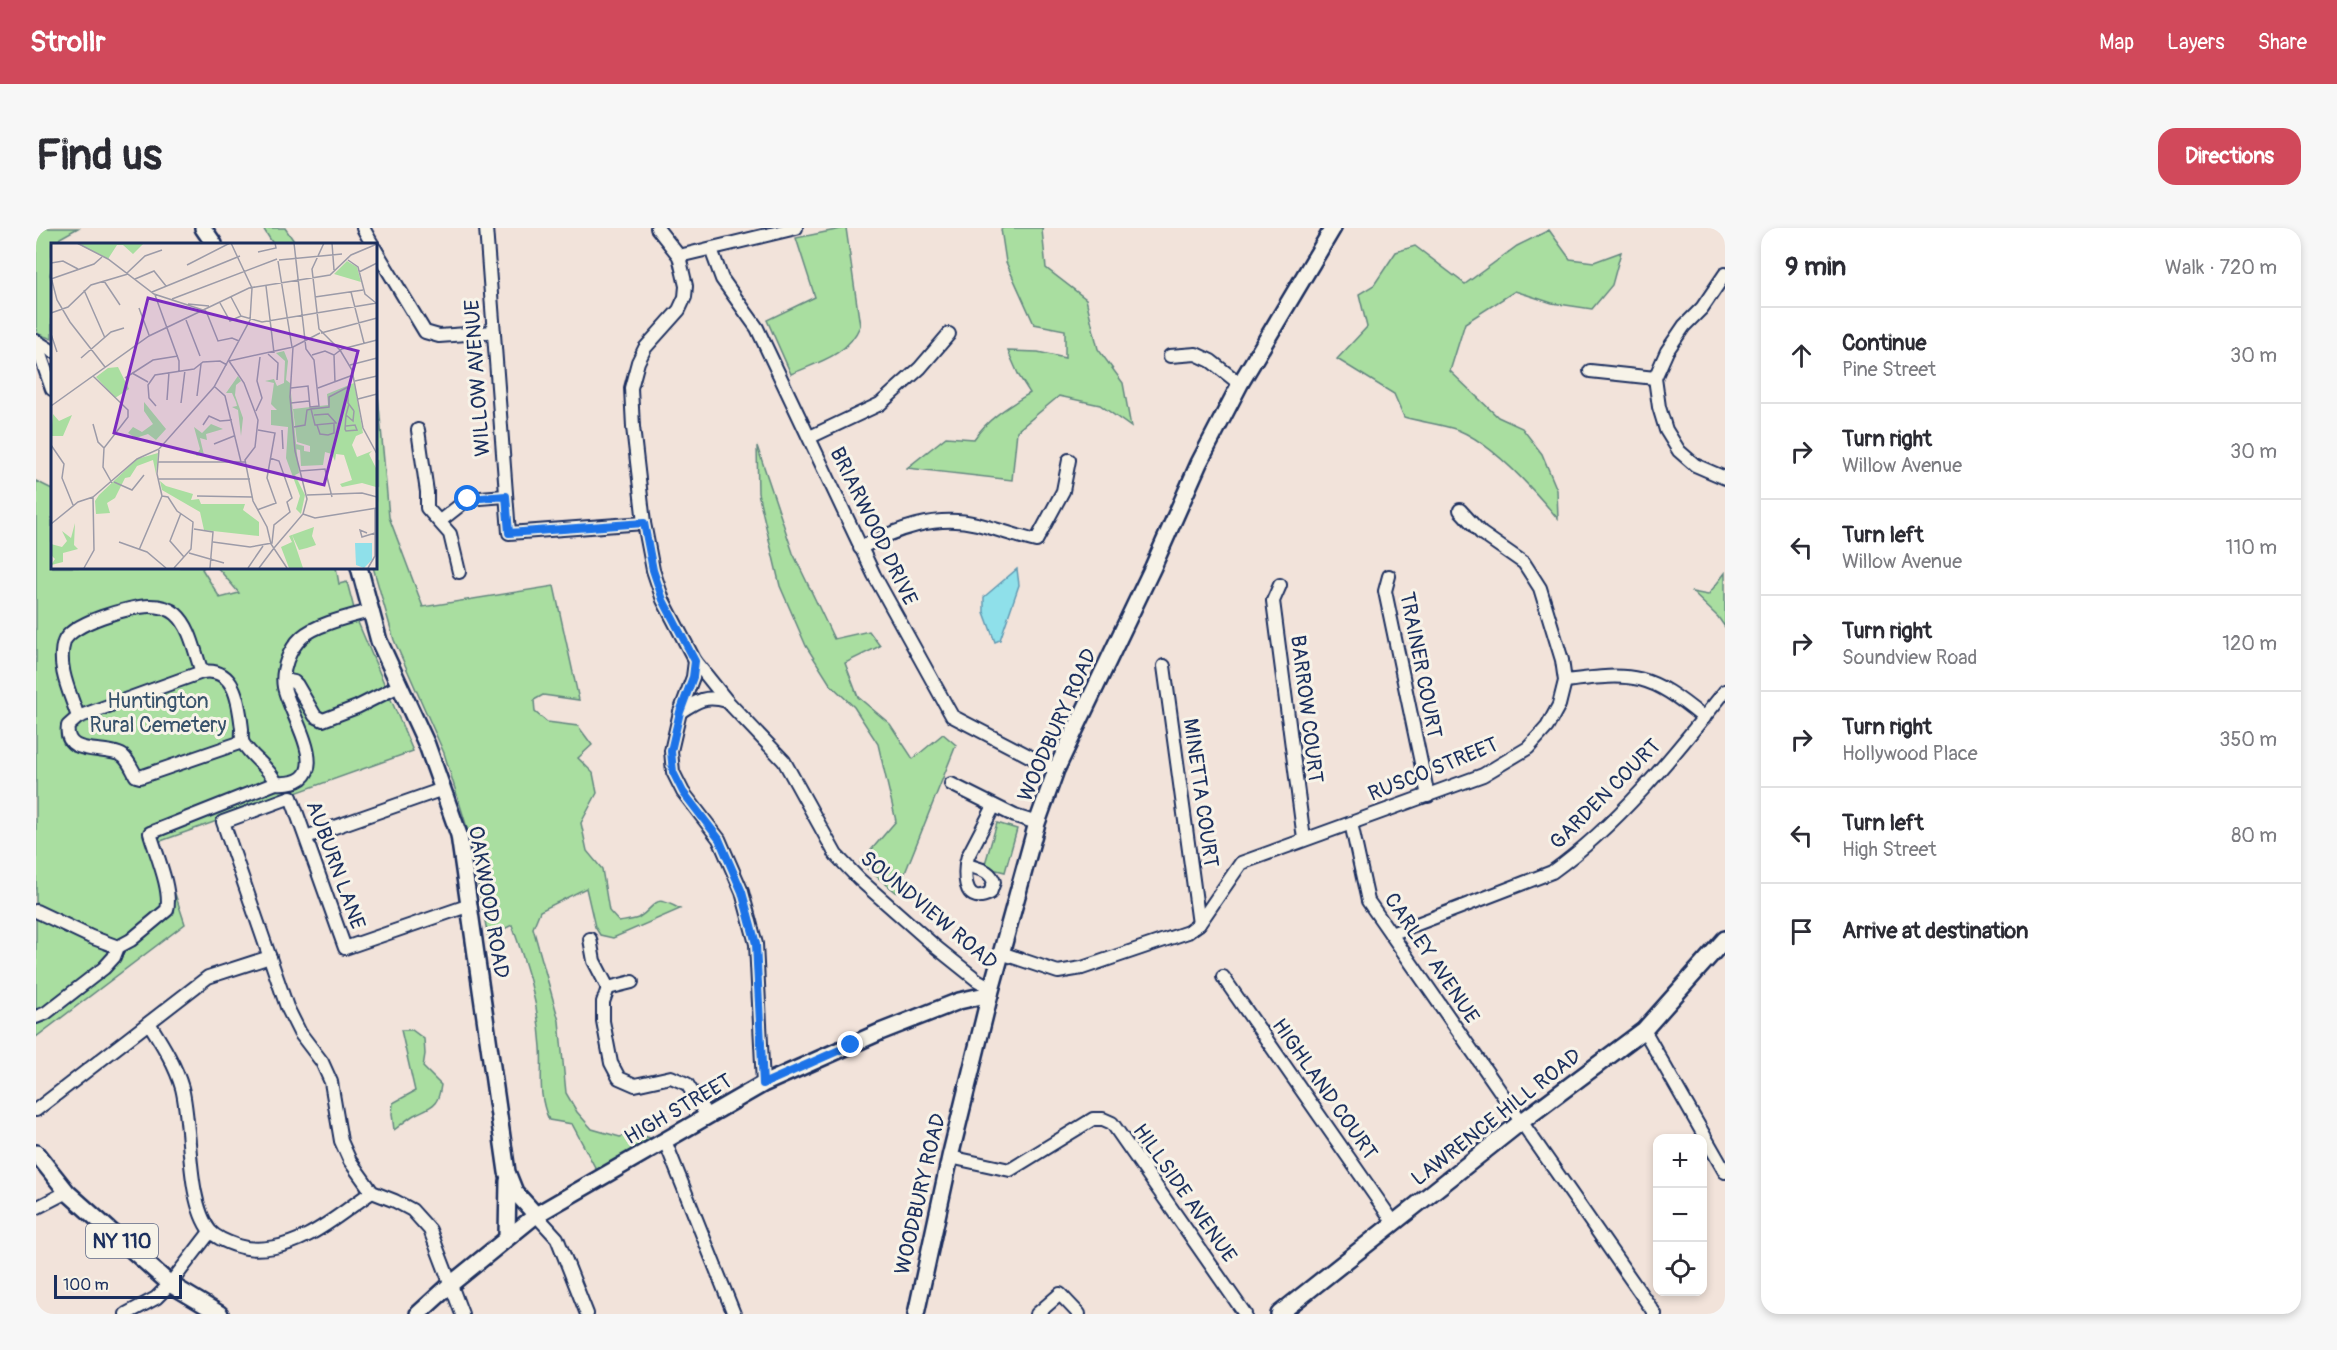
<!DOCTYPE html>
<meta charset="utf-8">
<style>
body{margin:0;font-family:Pangolin,sans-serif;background:#f7f7f7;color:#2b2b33}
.controls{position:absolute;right:18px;bottom:18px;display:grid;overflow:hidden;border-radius:12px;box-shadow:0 3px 9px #0003}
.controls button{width:54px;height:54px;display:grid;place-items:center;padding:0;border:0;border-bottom:2px solid #e1e1e2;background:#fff;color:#2b2b33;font:30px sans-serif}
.scale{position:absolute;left:18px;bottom:15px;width:128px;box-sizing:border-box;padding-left:6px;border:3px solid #1b2f5e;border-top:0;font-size:16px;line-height:21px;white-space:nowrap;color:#1b2f5e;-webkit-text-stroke:4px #f7f3e8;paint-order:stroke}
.stop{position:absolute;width:18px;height:18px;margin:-14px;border:4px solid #1a73e8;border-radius:50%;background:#fff}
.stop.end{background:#1a73e8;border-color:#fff;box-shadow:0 2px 6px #0008}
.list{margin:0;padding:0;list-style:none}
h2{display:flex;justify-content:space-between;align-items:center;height:78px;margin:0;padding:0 24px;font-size:26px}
h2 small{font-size:20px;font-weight:400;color:#7c7c81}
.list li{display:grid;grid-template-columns:39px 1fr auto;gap:18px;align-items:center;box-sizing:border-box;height:96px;padding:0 24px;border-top:2px solid #e1e1e2}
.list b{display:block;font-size:22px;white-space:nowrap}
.list p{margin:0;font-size:20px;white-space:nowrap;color:#7c7c81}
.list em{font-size:20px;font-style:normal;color:#7c7c81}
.icon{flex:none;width:33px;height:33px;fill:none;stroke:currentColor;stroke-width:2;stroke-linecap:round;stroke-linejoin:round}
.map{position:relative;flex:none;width:1689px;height:1086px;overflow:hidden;border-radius:18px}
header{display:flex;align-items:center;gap:36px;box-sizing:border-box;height:84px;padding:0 30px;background:#d1495b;color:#fff}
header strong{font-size:28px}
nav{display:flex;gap:33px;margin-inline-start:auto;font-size:21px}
.intro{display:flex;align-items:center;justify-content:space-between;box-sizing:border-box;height:144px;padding:0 36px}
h1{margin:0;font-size:42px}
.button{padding:15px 27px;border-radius:18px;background:#d1495b;color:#fff;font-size:21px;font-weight:700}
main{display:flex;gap:36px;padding:0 36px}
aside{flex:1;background:#fff;border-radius:18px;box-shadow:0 3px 9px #0003}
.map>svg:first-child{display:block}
</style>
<header>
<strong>Strollr</strong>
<nav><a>Map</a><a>Layers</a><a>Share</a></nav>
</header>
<div class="intro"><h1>Find us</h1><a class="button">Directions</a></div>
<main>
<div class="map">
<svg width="1689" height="1086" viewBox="0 0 1689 1086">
<rect width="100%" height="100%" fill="#f2e3da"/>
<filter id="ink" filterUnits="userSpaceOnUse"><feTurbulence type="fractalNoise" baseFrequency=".0167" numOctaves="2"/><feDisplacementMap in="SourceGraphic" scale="12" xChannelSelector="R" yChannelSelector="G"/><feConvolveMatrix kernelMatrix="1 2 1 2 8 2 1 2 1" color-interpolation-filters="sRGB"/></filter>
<g filter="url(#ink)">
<g fill="#a9dea0" stroke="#62867f" stroke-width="1.5">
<path d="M 0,0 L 42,0 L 24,10 L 22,16 L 16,16 L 16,37 L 14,47 L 16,52 L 16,111 L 2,106 L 0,101 Z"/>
<path d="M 227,0 L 249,0 L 260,16 L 237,16 Z"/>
<path d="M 810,0 L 824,98 C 812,127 783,134 755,146 L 731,92 L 779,69 L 760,10 Z"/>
<path d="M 968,0 L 1007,0 L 1006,2 L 1010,40 L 1050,71 L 1062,121 L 1087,155 L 1095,199 L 1064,177 L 1023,168 L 981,203 L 976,252 L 871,240 L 910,209 L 938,211 C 952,190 973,178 994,165 L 983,148 L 972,123 L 1002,124 L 1029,130 L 1029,102 L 998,96 L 970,34 L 965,1 Z"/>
<path d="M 1513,2 L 1534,31 L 1558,34 L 1585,24 L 1576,57 L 1556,81 L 1516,75 L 1479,63 L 1429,95 L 1414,143 L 1462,189 L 1486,200 L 1506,226 L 1521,262 L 1522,291 C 1498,262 1457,216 1422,202 C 1405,196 1385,194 1368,189 L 1358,166 L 1301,131 L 1331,99 L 1323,66 L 1338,57 L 1360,24 L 1379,18 L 1429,56 L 1481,18 Z"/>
<path d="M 339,133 L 353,289 L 387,379 L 518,358 L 543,472 L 507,467 L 498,472 L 499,484 L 511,494 L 542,498 L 556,517 L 542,530 L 557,545 L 561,565 L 545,595 L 551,623 L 566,641 L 573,683 L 583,694 C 588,693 597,692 602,690 C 623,677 615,665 644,681 L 577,710 L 564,707 L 559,699 L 550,660 L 504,683 L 497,700 L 523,793 L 530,865 L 541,884 L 556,901 L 584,909 L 599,905 L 614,910 L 608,919 L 561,943 L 536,896 L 513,892 C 501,864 507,847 505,819 C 502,773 491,739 476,697 L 452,709 L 432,603 L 408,525 L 358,412 L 337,339 L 339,339 Z"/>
<path d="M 721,218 L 757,325 L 798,411 L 833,403 L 844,418 L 809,435 L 822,469 L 854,496 L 877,531 L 907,506 L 920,517 L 861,665 L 824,635 L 860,593 L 842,516 L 818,479 L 794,456 L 770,418 L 744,358 L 722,265 Z"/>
<path d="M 0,253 L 16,261 L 16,339 L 168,339 L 166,341 L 184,370 L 203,365 L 181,339 L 300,339 L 303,356 L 311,354 L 321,392 L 377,523 L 122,614 L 149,696 L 0,809 Z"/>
<path d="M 1689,345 L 1689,399 L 1682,389 L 1656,364 L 1672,367 Z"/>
<path d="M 961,595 L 981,601 L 969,644 L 948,639 Z"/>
<path d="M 365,802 L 376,802 L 388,811 L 389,826 L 387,839 L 405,857 C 402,879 396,878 378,887 C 371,891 365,897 358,902 L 356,886 L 357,875 L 379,863 Z"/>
</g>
<path fill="#8fe0ea" stroke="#6199b2" stroke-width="1.5" d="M 981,341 L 983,357 L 964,412 L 959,414 L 948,384 L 948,369 Z"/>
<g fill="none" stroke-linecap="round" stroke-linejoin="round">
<g stroke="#1b2f5e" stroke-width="16">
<g id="minor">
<path d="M 327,0 L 336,16"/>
<path d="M 450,0 L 473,305 L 608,295"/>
<path d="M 621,0 L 643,28 L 650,58 L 649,69 L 643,82 L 609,120 L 602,134 L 595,160 L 597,199 L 608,295 L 617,342 L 627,372 L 659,433 L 691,473 L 748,533 L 800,627 L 823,651 L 901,720 L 941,752 L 955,760"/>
<path d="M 339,21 L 389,104 L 403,108 L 458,104"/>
<path d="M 675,21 L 686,51 L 721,100 L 838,347 L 916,488 L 1020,542"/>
<path d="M 643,28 L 760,0"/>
<path d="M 1689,46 L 1666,80 L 1648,98 L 1631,123 L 1619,150 L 1623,179 L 1630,202 L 1643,223 L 1659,237 L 1689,250"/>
<path d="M 0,113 L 16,123"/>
<path d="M 0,115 L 16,161"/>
<path d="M 1134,128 L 1160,126 L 1175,133 L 1204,156"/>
<path d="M 1554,143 L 1619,150"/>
<path d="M 382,202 L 391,264 L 391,280 L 414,306 L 423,344"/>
<path d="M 774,209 L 844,176 L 884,140 L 913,106"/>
<path d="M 404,293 L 432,271 L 469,268"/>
<path d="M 824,320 C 860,301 900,286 941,296 C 961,301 980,308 1000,313 L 1027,263 L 1033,232"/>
<path d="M 1353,348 L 1349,363 L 1392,568"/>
<path d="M 1244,357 L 1237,373 L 1268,611"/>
<path d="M 659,433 L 657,449 L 644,484 L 635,523 L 637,544 L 647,564 L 683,611 L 706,664 L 720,716 L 727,856"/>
<path d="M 1128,438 L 1163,696"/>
<path d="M 248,452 L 258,454 L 261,457 L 279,488 L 287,492 L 321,479 L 363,458"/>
<path d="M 1529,453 C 1599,444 1613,445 1668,490"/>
<path d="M 644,484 C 662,472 670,467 691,473"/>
<path d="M 42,489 C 35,467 20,438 28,414 C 34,395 95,378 114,378 C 123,378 133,380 140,386 C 155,399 159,426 166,444"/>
<path d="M 240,555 C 305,559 254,489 248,459 C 245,442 253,421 266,409 C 280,396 316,388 334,383"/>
<path d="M 915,556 L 979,588 L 1001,595"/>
<path d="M 1315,595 L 1332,673 L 1619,1086"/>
<path d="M 270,609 L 407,561"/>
<path d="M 930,636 C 942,642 953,640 958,654 L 954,665 C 930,677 928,653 930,636 Z"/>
<path d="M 930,636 L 932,628 L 958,578"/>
<path d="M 0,683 L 55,709 L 82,719"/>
<path d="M 1355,706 L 1516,644 C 1583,596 1637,528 1689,463"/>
<path d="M 554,711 L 558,733 L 572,760"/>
<path d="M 965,725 L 1022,744 L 1046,740 L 1152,704 L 1163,696 L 1205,635 L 1447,547 L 1492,520 L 1511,499 L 1523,477 L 1529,453 L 1526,432 L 1504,360 L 1488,335 L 1445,305 L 1424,282"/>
<path d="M 1187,749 L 1358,995"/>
<path d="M 572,760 L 567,774 L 567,793 L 575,835 L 583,850 L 599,857 L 635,849 L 651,856 L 671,888"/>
<path d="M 572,760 L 596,754"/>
<path d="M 0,789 L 10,785 L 68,740 L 78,729 L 82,719 L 95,712 L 131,682 C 136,662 120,626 114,605 L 240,555 C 233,539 216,530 207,515 C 205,511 206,506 206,501 C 203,476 200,439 166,444 L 42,489 L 32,498 C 27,530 71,517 87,528 C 93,533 96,541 100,548 L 104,549 L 206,514"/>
<path d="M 113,795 C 126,816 139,836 146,860 C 156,899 150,972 174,1003 C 180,1010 193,1015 202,1018 C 224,1025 251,1018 272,1007 C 294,996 315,978 336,964"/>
<path d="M 1608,802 L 1689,944"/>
<path d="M 0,882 L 172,749 L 234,729"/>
<path d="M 629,913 L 698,1086"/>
<path d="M 914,929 L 974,942 L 1057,891 L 1067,891 L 1076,895 L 1209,1086"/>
<path d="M 0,980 L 31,964"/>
<path d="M 500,987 L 521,1010 L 551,1086"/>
<path d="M 90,1086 L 120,1070 L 134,1056 L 174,1004"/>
<path d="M 426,1086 L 394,1002 L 376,982 L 359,973 L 336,964 L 314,933 L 305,913 L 295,854 L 286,834 L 264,805 L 251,779 L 187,594 L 255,569 L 309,720 L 434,677"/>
<path d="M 1001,1086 L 1024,1066 L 1043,1086"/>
</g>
</g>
<g stroke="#1b2f5e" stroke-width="20">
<g id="major">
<path d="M 167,0 L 178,16"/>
<path d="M 323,339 L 343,413 L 391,517 L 423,607 L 471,944 L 479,964 L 500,987"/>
<path d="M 0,925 L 31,964 L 134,1056 L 184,1086"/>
<path d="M 471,1009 L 472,953"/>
<path d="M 382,1086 L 415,1056 L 500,987 L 727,856 L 844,804 L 923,773 L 954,766"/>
<path d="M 880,1086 L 914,929 L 954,766 L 1001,595 L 1020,542 L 1117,339 L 1163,235 L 1204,156 L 1297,0"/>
<path d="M 1243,1086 L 1485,894 L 1608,802 L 1689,711"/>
</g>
</g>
<use href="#minor" stroke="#f7f3e8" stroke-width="12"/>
<use href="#major" stroke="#f7f3e8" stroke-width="15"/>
</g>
</g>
<g fill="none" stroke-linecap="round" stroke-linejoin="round" filter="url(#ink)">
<path stroke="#1a73e8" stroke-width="8" d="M 432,271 L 470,268 L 473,305 L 608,295 L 617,342 L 627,372 L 659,433 L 657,449 L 644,484 L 635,523 L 637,544 L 647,564 L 683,611 L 706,664 L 720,716 L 727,856 L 815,817"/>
</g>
<g text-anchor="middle" stroke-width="6" stroke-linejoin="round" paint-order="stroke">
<rect fill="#f7f3e8" stroke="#5d6a87" stroke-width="1.5" x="50" y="996" width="72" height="34" rx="4.5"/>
<g font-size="20" font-weight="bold" fill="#1b2f5e">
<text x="86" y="1020">NY 110</text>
</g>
<g font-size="21" fill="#1b2f5e" stroke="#f7f3e8">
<text transform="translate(441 150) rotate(-94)" y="7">WILLOW AVENUE</text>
<text transform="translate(838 298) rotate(64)" y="7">BRIARWOOD DRIVE</text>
<text transform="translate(1385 437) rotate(79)" y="7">TRAINER COURT</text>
<text transform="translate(1271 481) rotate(83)" y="7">BARROW COURT</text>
<text transform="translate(1021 497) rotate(-66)" y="7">WOODBURY ROAD</text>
<text transform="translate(1397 541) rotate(-22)" y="7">RUSCO STREET</text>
<text transform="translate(1165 565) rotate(82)" y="7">MINETTA COURT</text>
<text transform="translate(1569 566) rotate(-45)" y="7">GARDEN COURT</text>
<text transform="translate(300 637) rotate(70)" y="7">AUBURN LANE</text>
<text transform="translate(453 674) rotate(80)" y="7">OAKWOOD ROAD</text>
<text transform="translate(893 682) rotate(40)" y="7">SOUNDVIEW ROAD</text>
<text transform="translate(1396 730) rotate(56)" y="7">CARLEY AVENUE</text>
<text transform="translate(1289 861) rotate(55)" y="7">HIGHLAND COURT</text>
<text transform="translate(642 881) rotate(-30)" y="7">HIGH STREET</text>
<text transform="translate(1460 889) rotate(-38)" y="7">LAWRENCE HILL ROAD</text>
<text transform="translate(1149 965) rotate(55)" y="7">HILLSIDE AVENUE</text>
<text transform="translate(884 966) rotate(-77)" y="7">WOODBURY ROAD</text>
</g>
<g font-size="21" fill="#37526b" stroke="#f7f3e8">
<text x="122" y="480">Huntington<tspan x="122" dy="24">Rural Cemetery</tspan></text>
</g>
</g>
<g transform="translate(15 15)">
<rect width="326" height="326" fill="#f2e3da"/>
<path d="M 25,0 L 93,0 L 82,11 L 72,2 L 66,2 L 57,16 ZM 296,18 L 306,24 L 310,39 L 283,31 ZM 233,108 L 237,118 L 235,137 L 239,140 L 248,230 L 244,232 L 254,252 L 250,271 L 245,266 L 249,253 L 235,215 L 237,184 L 220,182 L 220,167 L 226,167 L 220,161 L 223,140 L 214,138 L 223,136 L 226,143 L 233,140 L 234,118 L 225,110 ZM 67,124 L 78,146 L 64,155 L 45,134 L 57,125 ZM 187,133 L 190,138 L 185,142 L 184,152 L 192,175 L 190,193 L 187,167 L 181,164 L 186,163 L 185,159 L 181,150 L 175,150 ZM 303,140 L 312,190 L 305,193 L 301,202 L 306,214 L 321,208 L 318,211 L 325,225 L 325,244 L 311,240 L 291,244 L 289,241 L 301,237 L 293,212 L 285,211 L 284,218 L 281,211 L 274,209 L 272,222 L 250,223 L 249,207 L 245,206 L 245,201 L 253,203 L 253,208 L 259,209 L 259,203 L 246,199 L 242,166 L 277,162 L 276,151 ZM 93,159 L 115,186 L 105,197 L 97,191 L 85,195 L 77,190 L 82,184 L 91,189 L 102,181 L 93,168 ZM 2,171 L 8,178 L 21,172 L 12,193 L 0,193 ZM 160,181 L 172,186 L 155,191 L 156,197 L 149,195 L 153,212 L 145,213 L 149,206 L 143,184 L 151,190 ZM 107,210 L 105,231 L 102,217 L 86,223 L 79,234 L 74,235 L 64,255 L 56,260 L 59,270 L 45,271 L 44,258 L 48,252 L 86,216 ZM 109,238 L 115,243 L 142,251 L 140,257 L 148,256 L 150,261 L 194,261 L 192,267 L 208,279 L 208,293 L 153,287 L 149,269 L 111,247 ZM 24,280 L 23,302 L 27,306 L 12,310 L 12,319 L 0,322 L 4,316 L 0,312 L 0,301 L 11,304 L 16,298 L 11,288 L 20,295 ZM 263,284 L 261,293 L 265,302 L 256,305 L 248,307 L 241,292 L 252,325 L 238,325 L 230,304 L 241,299 L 238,293 Z" fill="#a9dea0"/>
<path d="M 304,300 L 321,300 L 321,317 L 313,325 L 305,322 Z" fill="#8fe0ea"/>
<path fill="none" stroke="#9c9ba8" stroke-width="1.5" d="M 26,0 L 57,16 L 103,51 L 155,68M 180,0 L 201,45M 273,0 L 261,26 L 268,86 L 289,107 L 301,127 L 312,185 L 326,211M 281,0 L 283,27M 207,9 L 225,5 L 224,0M 228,17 L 291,11M 297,17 L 307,24 L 314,51 L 325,60M 227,18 L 241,104M 0,20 L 12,18 L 27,26M 136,22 L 179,0M 308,29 L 326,20M 76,30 L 94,13 L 111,7M 0,34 L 6,57 L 19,79 L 54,124M 0,36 L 43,21 L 51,14M 84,36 L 103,28 L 115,43M 53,38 L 69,62M 215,43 L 223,110M 33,47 L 54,95M 101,49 L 189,13M 300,49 L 313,100M 104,52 L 128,118 L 128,128M 180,54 L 190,73M 264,54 L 312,47M 121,56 L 226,16M 169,60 L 179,78 L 190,73M 137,61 L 158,63M 88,65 L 98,92M 155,68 L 167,98 L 181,95 L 188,98M 0,70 L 17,64 L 40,42 L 77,31M 190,73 L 211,79 L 326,60M 135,77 L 149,113M 270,90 L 326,75M 0,91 L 6,109M 217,111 L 227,120 L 226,137M 261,112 L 274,108 L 283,112 L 284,140M 283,112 L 291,106 L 326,97M 30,115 L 60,89 L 73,85M 178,118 L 193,140 L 207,177 L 204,204 L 194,217 L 202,258 L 216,284 L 220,301 L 236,325M 178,118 L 242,104 L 269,90M 299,122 L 326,115M 81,130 L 97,139M 42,133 L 77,167 L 77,174 L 53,205 L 52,224 L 61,240M 74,135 L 102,117 L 127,113M 304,138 L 326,133M 164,144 L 174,153 L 190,219M 240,145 L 257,143 L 259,164 L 268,163 L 263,117 L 255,106 L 243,0M 267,145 L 302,132M 146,153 L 150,121M 307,156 L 326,151M 116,157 L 118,129M 130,160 L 134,127M 240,160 L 258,158M 298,161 L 295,172 L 302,178 L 303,168M 0,163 L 98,93 L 198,45 L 279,32 L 300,12 L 326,1M 105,163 L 98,155 L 97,142 L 104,132 L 143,126 L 152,119 L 169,118 L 176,122M 205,168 L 211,155 L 206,138 L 209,114M 263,172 L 277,171 L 285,180 L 264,182 L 260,166 L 278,164 L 278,154 L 297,144 L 297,160 L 303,168M 42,181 L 47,199 L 53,205M 152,182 L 158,173 L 169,178 L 181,177M 266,182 L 269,191 L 277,192 L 283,190 L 283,180M 295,183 L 304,182 L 306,187 L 295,188 L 294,186 L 295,172M 243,184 L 254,182 L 256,167 L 260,166M 231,187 L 232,206M 163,201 L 183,193M 0,202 L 13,221 L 11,235 L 22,262M 107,219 L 194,219M 249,228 L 274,226 L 281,254M 107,236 L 199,236M 63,239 L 81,247 L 93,232M 256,252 L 311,250 L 326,254M 111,253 L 117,254 L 126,268 L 142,279 L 140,306 L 123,325M 146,253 L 201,254M 206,267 L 225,260 L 216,235 L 224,190 L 207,187M 130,270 L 119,298 L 133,314M 252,271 L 264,275 L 326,265M 0,281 L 27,259 L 42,254M 143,286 L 162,289 L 159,325M 316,290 L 309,287 L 311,294 L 324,290M 68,299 L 96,309 L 115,325M 162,299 L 199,304 L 221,300 L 223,282 L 239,269 L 236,259 L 241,255 L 228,218 L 219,215M 223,305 L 252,271 L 256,256 L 244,208 L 239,154 L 242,104M 88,307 L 111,253 L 106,231 L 108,207M 138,310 L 173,320M 33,325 L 43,307 L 42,254 L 86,216 L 108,206 L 163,144 L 199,77 L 201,45M 197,325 L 212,303M 208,325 L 223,305M 317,325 L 324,313 L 324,265"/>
<path fill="#7b2cbf" fill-opacity="0.15" stroke="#7b2cbf" stroke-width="3" d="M 97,55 L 307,108 L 273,242 L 63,190 Z"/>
<rect width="326" height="326" fill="none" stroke="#1b2f5e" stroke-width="3"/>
</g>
</svg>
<div class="controls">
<button>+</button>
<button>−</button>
<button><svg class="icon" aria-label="locate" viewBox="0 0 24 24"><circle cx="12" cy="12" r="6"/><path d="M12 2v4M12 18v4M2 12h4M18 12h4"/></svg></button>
</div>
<div class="scale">100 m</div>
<div class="stop" style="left:432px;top:271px"></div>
<div class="stop end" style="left:815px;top:817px"></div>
</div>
<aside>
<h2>9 min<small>Walk · 720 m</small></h2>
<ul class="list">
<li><svg class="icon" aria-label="ahead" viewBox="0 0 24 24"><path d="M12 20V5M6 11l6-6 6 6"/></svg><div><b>Continue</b><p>Pine Street</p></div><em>30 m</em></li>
<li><svg class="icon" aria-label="right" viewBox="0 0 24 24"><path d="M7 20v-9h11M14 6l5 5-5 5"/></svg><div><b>Turn right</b><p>Willow Avenue</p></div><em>30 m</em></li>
<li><svg class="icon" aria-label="left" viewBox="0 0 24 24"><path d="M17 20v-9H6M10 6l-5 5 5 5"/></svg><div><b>Turn left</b><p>Willow Avenue</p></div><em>110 m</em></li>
<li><svg class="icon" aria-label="right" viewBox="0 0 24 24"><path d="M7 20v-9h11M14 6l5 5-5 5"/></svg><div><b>Turn right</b><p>Soundview Road</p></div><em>120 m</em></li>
<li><svg class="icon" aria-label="right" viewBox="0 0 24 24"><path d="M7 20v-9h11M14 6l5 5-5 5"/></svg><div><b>Turn right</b><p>Hollywood Place</p></div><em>350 m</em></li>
<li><svg class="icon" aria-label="left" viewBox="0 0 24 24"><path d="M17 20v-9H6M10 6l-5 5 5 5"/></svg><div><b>Turn left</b><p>High Street</p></div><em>80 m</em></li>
<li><svg class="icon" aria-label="arrive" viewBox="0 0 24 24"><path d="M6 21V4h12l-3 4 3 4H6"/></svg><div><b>Arrive at destination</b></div></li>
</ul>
</aside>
</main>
